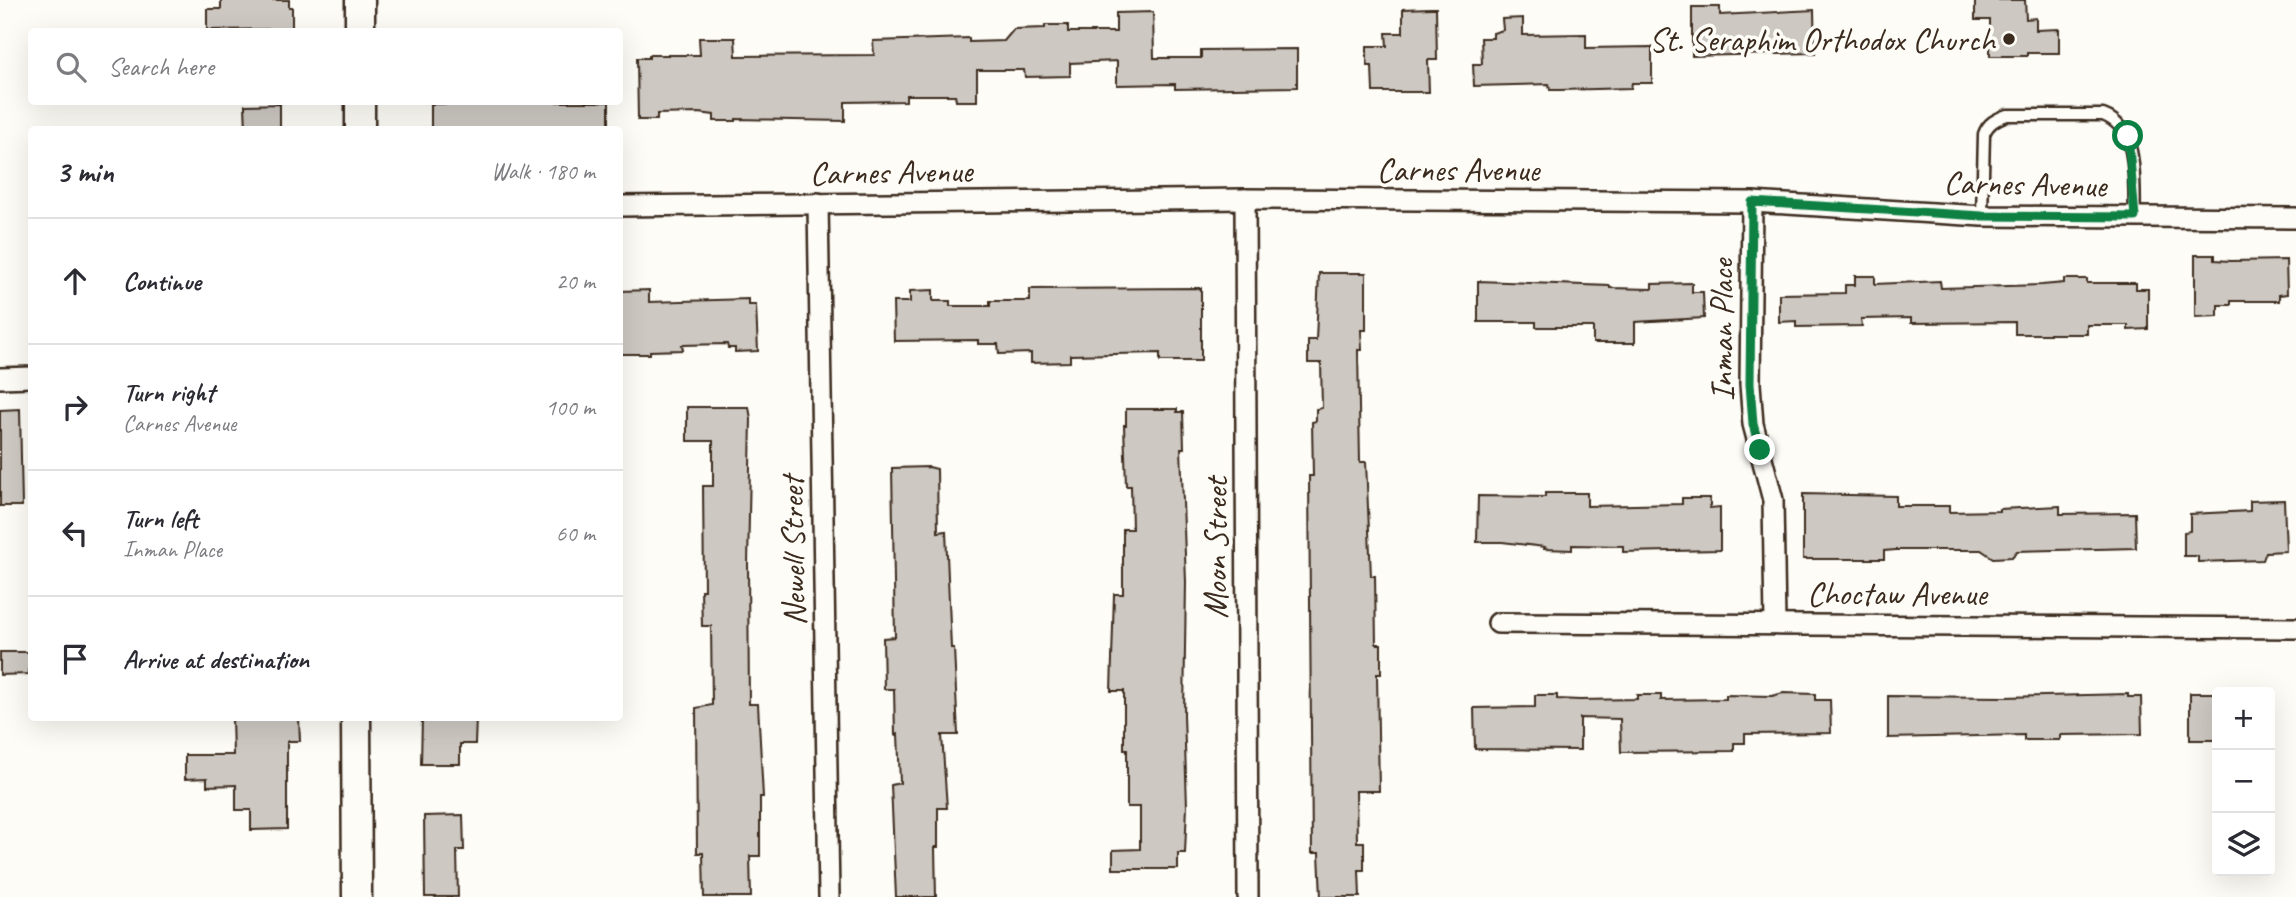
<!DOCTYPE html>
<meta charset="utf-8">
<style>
body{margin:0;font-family:Caveat,sans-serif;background:#f7f7f7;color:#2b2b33}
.controls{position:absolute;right:21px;bottom:21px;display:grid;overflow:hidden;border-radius:7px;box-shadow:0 7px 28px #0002}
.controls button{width:63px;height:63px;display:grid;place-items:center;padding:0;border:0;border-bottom:2px solid #e1e1e2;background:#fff;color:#2b2b33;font:35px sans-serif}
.stop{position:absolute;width:21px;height:21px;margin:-16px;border:5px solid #0b8043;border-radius:50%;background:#fff}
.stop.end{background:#0b8043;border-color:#fff;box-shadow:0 2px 7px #0008}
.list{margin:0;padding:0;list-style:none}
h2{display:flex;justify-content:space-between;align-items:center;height:91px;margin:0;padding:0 28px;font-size:30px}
h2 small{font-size:23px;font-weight:400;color:#7c7c81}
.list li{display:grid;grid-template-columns:46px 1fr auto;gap:21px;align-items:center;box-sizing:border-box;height:126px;padding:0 28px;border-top:2px solid #e1e1e2}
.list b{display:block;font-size:26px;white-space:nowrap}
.list p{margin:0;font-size:23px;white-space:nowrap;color:#7c7c81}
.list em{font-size:23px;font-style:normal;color:#7c7c81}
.icon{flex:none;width:38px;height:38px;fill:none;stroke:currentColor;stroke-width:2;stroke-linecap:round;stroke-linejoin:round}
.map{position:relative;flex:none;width:2296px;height:897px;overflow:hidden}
.search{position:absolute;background:#fff;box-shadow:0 7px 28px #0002;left:28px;top:28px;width:595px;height:77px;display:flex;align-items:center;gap:18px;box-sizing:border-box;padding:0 24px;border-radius:7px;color:#7c7c81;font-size:26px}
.panel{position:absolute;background:#fff;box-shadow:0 7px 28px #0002;left:28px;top:126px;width:595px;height:595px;border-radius:7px}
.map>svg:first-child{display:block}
</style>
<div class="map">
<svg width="2296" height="897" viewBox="0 0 2296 897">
<rect width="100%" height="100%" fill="#fdfcf7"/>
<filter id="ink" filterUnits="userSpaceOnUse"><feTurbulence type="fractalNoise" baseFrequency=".0143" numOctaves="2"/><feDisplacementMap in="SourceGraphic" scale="14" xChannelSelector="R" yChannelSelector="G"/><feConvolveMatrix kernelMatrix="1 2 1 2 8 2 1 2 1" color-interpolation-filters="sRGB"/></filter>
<g filter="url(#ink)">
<g fill="#cdc8c2" stroke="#3b2a1e" stroke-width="2">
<path d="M 221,0 L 289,0 L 289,7 L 292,7 L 292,29 L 207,30 L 207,9 L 221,9 Z"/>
<path d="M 1975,0 L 2025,0 L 2026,19 L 2036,18 L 2036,30 L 2059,29 L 2059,53 L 2027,53 L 2027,56 L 1990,56 L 1990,20 L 1975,20 Z"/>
<path d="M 1692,7 L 1720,7 L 1720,15 L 1814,10 L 1815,53 L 1692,56 Z"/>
<path d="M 1431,8 L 1436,8 L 1437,60 L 1428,60 L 1429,92 L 1373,92 L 1372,66 L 1367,66 L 1367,46 L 1387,46 L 1386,33 L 1403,33 L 1403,9 Z"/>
<path d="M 1153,12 L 1154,58 L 1201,58 L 1201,50 L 1297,49 L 1297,87 L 1175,89 L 1175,84 L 1117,85 L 1117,61 L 1070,63 L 1070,76 L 1025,77 L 1024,70 L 977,70 L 977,101 L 956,101 L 955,95 L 906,95 L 906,101 L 845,102 L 845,121 L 736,119 L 736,121 L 714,121 L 714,115 L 699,113 L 657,114 L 657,120 L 638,120 L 637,58 L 649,58 L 649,55 L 700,55 L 699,38 L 735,38 L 736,56 L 874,55 L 873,41 L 969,38 L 969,42 L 1004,41 L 1014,29 L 1045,28 L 1045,25 L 1068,25 L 1068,32 L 1116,32 L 1116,13 Z"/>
<path d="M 1523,18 L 1523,35 L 1586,34 L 1586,48 L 1652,47 L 1652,83 L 1632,83 L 1631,88 L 1560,90 L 1550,90 L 1549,84 L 1474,86 L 1473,64 L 1482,64 L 1481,38 L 1493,38 L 1493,33 L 1503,30 L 1502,19 Z"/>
<path d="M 451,102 L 609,102 L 609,128 L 431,130 L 431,104 L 451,104 Z"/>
<path d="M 280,104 L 280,130 L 246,130 L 245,105 Z"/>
<path d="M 2195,255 L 2215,255 L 2215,260 L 2231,261 L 2286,260 L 2287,294 L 2279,295 L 2279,301 L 2231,301 L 2231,305 L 2218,305 L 2218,316 L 2195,317 Z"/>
<path d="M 1319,273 L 1366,273 L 1366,330 L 1361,330 L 1362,350 L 1358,350 L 1360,462 L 1366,462 L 1371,576 L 1375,576 L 1376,644 L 1381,644 L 1381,674 L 1377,674 L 1379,791 L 1356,791 L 1357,842 L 1364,842 L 1364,870 L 1359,870 L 1360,897 L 1321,897 L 1319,853 L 1312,853 L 1309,476 L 1313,476 L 1312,422 L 1316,421 L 1316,409 L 1322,408 L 1321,363 L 1308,363 L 1308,340 L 1316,340 Z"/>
<path d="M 1855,276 L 1875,276 L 1875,284 L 1940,281 L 1941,288 L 2042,285 L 2064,283 L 2064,279 L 2087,279 L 2087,283 L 2136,283 L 2136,289 L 2148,289 L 2148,329 L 2128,330 L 2128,325 L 2087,325 L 2087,334 L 2015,334 L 2015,322 L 1911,323 L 1911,318 L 1861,319 L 1862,326 L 1796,327 L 1796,321 L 1779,322 L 1779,294 L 1845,293 L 1845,285 L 1855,285 Z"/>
<path d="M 1478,281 L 1610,286 L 1610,288 L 1652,289 L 1652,284 L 1692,283 L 1692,292 L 1703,292 L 1704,318 L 1635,322 L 1635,343 L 1593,343 L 1593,327 L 1536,327 L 1536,322 L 1478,322 Z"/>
<path d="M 1201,288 L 1201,361 L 1160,361 L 1160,353 L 1070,355 L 1070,362 L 1031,363 L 1031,353 L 999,354 L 998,344 L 978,344 L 978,340 L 894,341 L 893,302 L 910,302 L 910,291 L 933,290 L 933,301 L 950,301 L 950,306 L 990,306 L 990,301 L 1030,301 L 1030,289 Z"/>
<path d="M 649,290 L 649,302 L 748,299 L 748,305 L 756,305 L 758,351 L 735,352 L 735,348 L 728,348 L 727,344 L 682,345 L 683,350 L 650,351 L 650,354 L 620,354 L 620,291 Z"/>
<path d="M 687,407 L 749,407 L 751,419 L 748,564 L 749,704 L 758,704 L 763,797 L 760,797 L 760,856 L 750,856 L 751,897 L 704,897 L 703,853 L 697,853 L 696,708 L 712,705 L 711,626 L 702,626 L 701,590 L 704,590 L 703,486 L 713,486 L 713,441 L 687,441 Z"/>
<path d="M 20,409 L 22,506 L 0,506 L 0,410 Z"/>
<path d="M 1126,409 L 1177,409 L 1177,412 L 1183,412 L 1184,448 L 1181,448 L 1186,582 L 1184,715 L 1187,806 L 1185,853 L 1178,853 L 1178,869 L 1113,869 L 1113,850 L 1140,849 L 1140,807 L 1127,807 L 1127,749 L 1124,749 L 1124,691 L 1111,691 L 1114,594 L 1123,594 L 1123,529 L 1132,529 L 1131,486 L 1126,486 L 1124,425 L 1126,425 Z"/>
<path d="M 929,467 L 937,469 L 938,532 L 946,531 L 951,648 L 954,648 L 958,735 L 942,735 L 947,808 L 938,808 L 938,847 L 935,847 L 936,897 L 896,897 L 891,785 L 900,783 L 898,734 L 895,735 L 894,689 L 884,689 L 883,638 L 895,637 L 892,468 Z"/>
<path d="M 1545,493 L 1587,493 L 1587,506 L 1682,504 L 1682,498 L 1710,498 L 1710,508 L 1720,507 L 1720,550 L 1623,552 L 1623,546 L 1572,545 L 1572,550 L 1544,549 L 1545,547 L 1502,542 L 1477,542 L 1478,496 L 1545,497 Z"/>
<path d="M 1803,494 L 1896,496 L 1896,506 L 1949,506 L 1949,512 L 1999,511 L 1999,509 L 2060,506 L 2060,514 L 2135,513 L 2136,548 L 2017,551 L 2012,557 L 1993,558 L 1981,550 L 1896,550 L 1884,551 L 1884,559 L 1803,559 Z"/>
<path d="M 2284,500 L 2286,551 L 2266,552 L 2263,560 L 2198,562 L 2198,556 L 2184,556 L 2184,532 L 2190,531 L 2190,514 L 2250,511 L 2250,501 Z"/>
<path d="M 0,652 L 29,652 L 29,674 L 0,675 Z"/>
<path d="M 1783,693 L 1815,694 L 1815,700 L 1830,700 L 1831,733 L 1745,734 L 1745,743 L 1734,743 L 1734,751 L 1621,752 L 1620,719 L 1580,718 L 1580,750 L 1475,749 L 1474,708 L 1535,707 L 1535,695 L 1557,695 L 1557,699 L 1580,700 L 1637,699 L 1637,695 L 1661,695 L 1661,700 L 1726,699 L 1726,695 L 1772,696 Z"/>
<rect x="2190" y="693" width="27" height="47"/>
<path d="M 2128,694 L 2128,697 L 2141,697 L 2142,734 L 2060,735 L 2060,740 L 2024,740 L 2024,735 L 1888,738 L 1888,696 L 2005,697 Z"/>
<path d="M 232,718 L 299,718 L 300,741 L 287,741 L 287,829 L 251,830 L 251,810 L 236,810 L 236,785 L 207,786 L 207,778 L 185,779 L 185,755 L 233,755 Z"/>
<path d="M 422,718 L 476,718 L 475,744 L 460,744 L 460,764 L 421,764 Z"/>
<path d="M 463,815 L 464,850 L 457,850 L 458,897 L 425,897 L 424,816 Z"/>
</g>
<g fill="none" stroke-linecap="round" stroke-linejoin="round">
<g stroke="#3b2a1e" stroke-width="15">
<path id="service" d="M 1982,216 L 1984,134 C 1988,123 1996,119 2007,115 L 2103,115 C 2141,129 2133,184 2135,217"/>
</g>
<g stroke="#3b2a1e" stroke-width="24">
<g id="minor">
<path d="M 1245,199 L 1248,897"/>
<path d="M 1752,202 L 1750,384 L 1753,424 L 1773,500 L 1775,624"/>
<path d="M 818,203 L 829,897"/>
<path d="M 620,206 L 1245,199 L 1752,202 L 1982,216 L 2296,218"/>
<path d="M 0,378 L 32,377"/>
<path d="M 1498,623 L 2296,628"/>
</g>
</g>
<g stroke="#3b2a1e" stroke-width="33">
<g id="secondary">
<path d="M 360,32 L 360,0"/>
<path d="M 360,130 L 360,102"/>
<path d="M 356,718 L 357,897"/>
</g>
</g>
<use href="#service" stroke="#fdfcf7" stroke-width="10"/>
<use href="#minor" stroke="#fdfcf7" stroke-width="19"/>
<use href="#secondary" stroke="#fdfcf7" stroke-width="28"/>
</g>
</g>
<g fill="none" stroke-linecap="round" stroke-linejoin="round" filter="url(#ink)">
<path stroke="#0b8043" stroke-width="9" d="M 1760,450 L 1753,424 L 1750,384 L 1752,202 L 1982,216 L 2135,217 L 2128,136"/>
</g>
<circle fill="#3b2a1e" stroke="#fdfcf7" stroke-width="2.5" cx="2009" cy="39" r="7"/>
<g text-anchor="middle" stroke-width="7" stroke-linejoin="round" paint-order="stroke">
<g font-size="33" fill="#3b2a1e" stroke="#fdfcf7" text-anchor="end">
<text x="1995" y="51">St. Seraphim Orthodox Church</text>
</g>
<g font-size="33" fill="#3b2a1e" stroke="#fdfcf7">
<text x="1458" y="181">Carnes Avenue</text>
<text transform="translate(891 171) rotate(-1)" y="12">Carnes Avenue</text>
<text transform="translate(2025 183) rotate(1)" y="12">Carnes Avenue</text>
<text transform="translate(1721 330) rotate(-90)" y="12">Inman Place</text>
<text transform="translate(1215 548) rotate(-90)" y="12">Moon Street</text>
<text transform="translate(792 551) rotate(-91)" y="12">Newell Street</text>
<text x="1897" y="605">Choctaw Avenue</text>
</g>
</g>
</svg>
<div class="controls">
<button>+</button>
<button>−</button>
<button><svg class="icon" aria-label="layers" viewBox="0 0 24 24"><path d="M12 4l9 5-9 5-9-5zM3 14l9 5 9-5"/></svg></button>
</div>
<div class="stop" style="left:2128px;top:136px"></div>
<div class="stop end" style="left:1760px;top:450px"></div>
<div class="search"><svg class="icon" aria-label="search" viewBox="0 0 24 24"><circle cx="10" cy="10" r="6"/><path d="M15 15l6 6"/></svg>Search here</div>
<section class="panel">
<h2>3 min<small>Walk · 180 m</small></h2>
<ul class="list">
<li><svg class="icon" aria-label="ahead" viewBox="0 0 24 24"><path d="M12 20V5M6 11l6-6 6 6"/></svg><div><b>Continue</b></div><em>20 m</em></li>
<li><svg class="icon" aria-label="right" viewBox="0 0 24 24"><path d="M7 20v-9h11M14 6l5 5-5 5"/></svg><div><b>Turn right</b><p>Carnes Avenue</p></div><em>100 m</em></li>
<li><svg class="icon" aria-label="left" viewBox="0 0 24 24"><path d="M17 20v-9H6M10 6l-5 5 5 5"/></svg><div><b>Turn left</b><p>Inman Place</p></div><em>60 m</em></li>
<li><svg class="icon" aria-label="arrive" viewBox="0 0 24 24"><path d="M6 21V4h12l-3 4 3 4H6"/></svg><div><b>Arrive at destination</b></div></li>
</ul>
</section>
</div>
